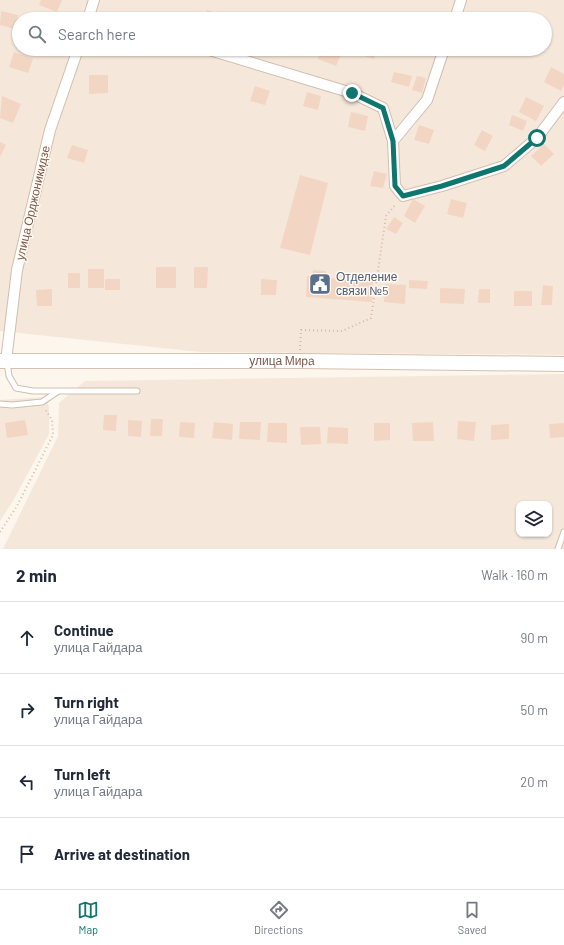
<!DOCTYPE html>
<meta charset="utf-8">
<style>
body{margin:0;font-family:Barlow,sans-serif;background:#f2f2f3;color:#1f2937}
.controls{position:absolute;right:12px;bottom:12px;display:grid;overflow:hidden;border-radius:8px;box-shadow:0 1px 3px #0004}
.controls button{width:36px;height:36px;display:grid;place-items:center;padding:0;border:0;border-bottom:1px solid #e0e1e3;background:#fff;color:#1f2937;font:20px sans-serif}
.stop{position:absolute;width:12px;height:12px;margin:-9px;border:3px solid #0f766e;border-radius:50%;background:#fff}
.stop.end{background:#0f766e;border-color:#fff;box-shadow:0 1px 4px #0008}
.list{margin:0;padding:0;list-style:none}
h2{display:flex;justify-content:space-between;align-items:center;height:52px;margin:0;padding:0 16px;font-size:17px}
h2 small{font-size:13px;font-weight:400;color:#747a83}
.list li{display:grid;grid-template-columns:26px 1fr auto;gap:12px;align-items:center;box-sizing:border-box;height:72px;padding:0 16px;border-top:1px solid #e0e1e3}
.list b{display:block;font-size:15px;white-space:nowrap}
.list p{margin:0;font-size:13px;white-space:nowrap;color:#747a83}
.list em{font-size:13px;font-style:normal;color:#747a83}
.icon{flex:none;width:22px;height:22px;fill:none;stroke:currentColor;stroke-width:2;stroke-linecap:round;stroke-linejoin:round}
.map{position:relative;flex:none;width:564px;height:549px;overflow:hidden}
.search{position:absolute;background:#fff;box-shadow:0 1px 3px #0004;left:12px;right:12px;top:12px;height:44px;display:flex;align-items:center;gap:10px;box-sizing:border-box;padding:0 14px;border-radius:22px;color:#747a83;font-size:15px}
.sheet{height:340px;background:#fff}
nav{display:flex;justify-content:space-around;align-items:center;box-sizing:border-box;height:56px;border-top:1px solid #e0e1e3;background:#fff;font-size:11px;color:#747a83}
nav a{display:grid;justify-items:center;gap:2px}
nav .on{color:#0f766e}
.map>svg:first-child{display:block}
</style>
<div class="map">
<svg width="564" height="549" viewBox="0 0 564 549">
<rect width="100%" height="100%" fill="#fdf6ec"/>
<g fill="#f5e8da" fill-rule="evenodd">
<path d="M 0,0 L 564,0 L 564,355 L 200,352 L 0,331 ZM 19,19 L 545,19 L 545,49 L 19,49 Z"/>
<path d="M 564,374 L 564,549 L 3,549 L 58,436 L 59,403 L 85,381 ZM 519,504 L 549,504 L 549,534 L 519,534 Z"/>
<path d="M 46,397 L 49,407 L 49,434 L 13,501 L 0,521 L 0,400 Z"/>
</g>
<g fill="#f3d5c3">
<path d="M 41,0 L 62,0 L 57,12 L 39,5 Z"/>
<path d="M 207,10 L 221,15 L 220,19 L 204,19 Z"/>
<path d="M 1,11 L 18,15 L 15,29 L 0,25 Z"/>
<path d="M 322,49 L 333,49 L 342,52 L 336,66 L 318,59 Z"/>
<path d="M 363,49 L 377,49 L 374,59 L 361,55 Z"/>
<path d="M 14,52 L 33,59 L 28,73 L 9,67 Z"/>
<path d="M 551,67 L 564,74 L 564,85 L 561,91 L 544,82 Z"/>
<path d="M 394,72 L 412,76 L 409,87 L 391,82 Z"/>
<path d="M 89,75 L 108,75 L 108,93 L 89,94 Z"/>
<path d="M 417,76 L 426,78 L 422,93 L 412,90 Z"/>
<path d="M 255,86 L 270,91 L 265,105 L 250,101 Z"/>
<path d="M 307,92 L 321,96 L 318,110 L 303,106 Z"/>
<path d="M 2,96 L 21,104 L 13,123 L 0,118 Z"/>
<path d="M 526,97 L 544,106 L 536,121 L 519,112 Z"/>
<path d="M 351,112 L 368,116 L 365,131 L 348,127 Z"/>
<path d="M 512,115 L 527,121 L 523,131 L 509,125 Z"/>
<path d="M 419,125 L 434,130 L 429,144 L 414,140 Z"/>
<path d="M 482,130 L 493,136 L 485,151 L 474,145 Z"/>
<path d="M 0,142 L 6,145 L 0,157 Z"/>
<path d="M 544,144 L 554,154 L 541,166 L 531,156 Z"/>
<path d="M 72,145 L 88,150 L 84,163 L 67,158 Z"/>
<path d="M 374,171 L 387,174 L 383,188 L 370,186 Z"/>
<path d="M 300,175 L 328,183 L 310,255 L 280,248 Z"/>
<path d="M 413,199 L 425,206 L 415,223 L 404,216 Z"/>
<path d="M 451,199 L 467,203 L 463,218 L 447,214 Z"/>
<path d="M 394,217 L 403,223 L 396,234 L 386,229 Z"/>
<rect x="156" y="267" width="20" height="21"/>
<path d="M 194,267 L 208,267 L 207,288 L 194,288 Z"/>
<rect x="88" y="269" width="16" height="19"/>
<path d="M 313,270 L 326,271 L 326,278 L 373,281 L 372,302 L 306,297 L 307,276 L 312,276 Z"/>
<rect x="68" y="273" width="12" height="15"/>
<rect x="105" y="279" width="15" height="11"/>
<path d="M 261,279 L 277,280 L 276,295 L 261,295 Z"/>
<path d="M 409,280 L 428,281 L 427,289 L 409,288 Z"/>
<path d="M 385,284 L 406,285 L 405,304 L 384,302 Z"/>
<path d="M 543,285 L 553,286 L 552,305 L 541,305 Z"/>
<path d="M 440,288 L 465,289 L 464,304 L 440,303 Z"/>
<path d="M 52,289 L 52,306 L 37,306 L 36,290 Z"/>
<path d="M 479,289 L 490,289 L 490,303 L 478,303 Z"/>
<rect x="514" y="291" width="18" height="15"/>
<path d="M 104,415 L 117,415 L 116,431 L 103,430 Z"/>
<path d="M 151,419 L 163,419 L 162,436 L 150,436 Z"/>
<path d="M 25,420 L 28,435 L 7,438 L 5,423 Z"/>
<path d="M 128,420 L 142,421 L 141,437 L 128,436 Z"/>
<path d="M 458,421 L 476,422 L 474,441 L 457,439 Z"/>
<path d="M 180,422 L 195,423 L 194,438 L 179,437 Z"/>
<path d="M 214,422 L 233,424 L 232,440 L 212,438 Z"/>
<path d="M 240,422 L 261,422 L 260,440 L 239,439 Z"/>
<path d="M 433,422 L 434,441 L 413,441 L 412,423 Z"/>
<path d="M 268,423 L 287,423 L 287,443 L 267,442 Z"/>
<path d="M 374,423 L 390,423 L 390,440 L 374,441 Z"/>
<path d="M 564,423 L 564,437 L 550,438 L 549,424 Z"/>
<path d="M 509,424 L 509,439 L 491,440 L 491,425 Z"/>
<path d="M 300,427 L 320,427 L 321,444 L 301,445 Z"/>
<path d="M 328,427 L 348,428 L 348,444 L 327,443 Z"/>
</g>
<g fill="none" stroke-linecap="round" stroke-linejoin="round">
<g stroke="#d1beb0" stroke-width="7">
<g id="service">
<path d="M 7,362 L 9,376 L 16,388 L 33,391 L 137,391"/>
<path d="M 0,404 L 12,405 L 42,402 L 57,392"/>
<path d="M 558,549 L 564,532"/>
</g>
</g>
<g stroke="#d1beb0" stroke-width="12">
<g id="minor">
<path d="M 88,19 L 94,0"/>
<path d="M 455,19 L 461,0"/>
<path d="M 206,49 L 352,93 L 383,108 L 393,141 L 427,100 L 444,49"/>
<path d="M 393,141 L 395,186 L 403,196 L 442,186 L 504,166 L 537,138 L 564,102"/>
<path d="M 6,361 L 17,270 L 50,130 L 78,49"/>
</g>
</g>
<g stroke="#d6c0b0" stroke-width="16">
<g id="secondary">
<path id="s1" d="M 0,361 L 300,361 L 564,364"/>
</g>
</g>
<g stroke="#d9b8a5" stroke-width="2" stroke-dasharray="1 3" stroke-linecap="butt">
<path d="M 300,350 L 301,330 L 342,331 L 371,318 L 386,216 L 396,204"/>
<path d="M 0,532 L 17,506 L 53,435 L 52,420 L 45,409"/>
</g>
<use href="#service" stroke="#fff" stroke-width="5"/>
<use href="#minor" stroke="#fff" stroke-width="10"/>
<use href="#secondary" stroke="#fff" stroke-width="14"/>
</g>
<g fill="none" stroke-linecap="round" stroke-linejoin="round">
<path stroke="#0f766e" stroke-width="5" d="M 352,93 L 383,108 L 393,141 L 395,186 L 403,196 L 442,186 L 504,166 L 537,138"/>
</g>
<defs>
<g id="civic-square" transform="scale(1.15)"><rect x="-9" y="-9" width="18" height="18" rx="4" fill="#5c6f8a" stroke="#fffaf3"/><path d="M-.6-6.5H3V-4.5H.6V-3L4-1V1h2V6H-6V1h2V-1L-.6-3ZM-1.2 2.5V6h2.4V2.5Z" fill="#fff"/></g>
</defs>
<g fill-rule="evenodd">
<use href="#civic-square" x="320" y="284"/>
</g>
<g text-anchor="middle" stroke-width="3" stroke-linejoin="round" paint-order="stroke">
<g font-size="12" fill="#7a5c4d" stroke="#fffaf3">
<text transform="translate(33 203) rotate(-77)" y="4">улица Орджоникидзе</text>
<text dy="4" stroke="none"><textPath href="#s1" startOffset="282">улица Мира</textPath></text>
</g>
<g font-size="12" fill="#4e5e75" stroke="#fffaf3" text-anchor="start">
<text x="336" y="281">Отделение<tspan x="336" dy="14">связи №5</tspan></text>
</g>
</g>
</svg>
<div class="controls">
<button><svg class="icon" aria-label="layers" viewBox="0 0 24 24"><path d="M12 4l9 5-9 5-9-5zM3 14l9 5 9-5"/></svg></button>
</div>
<div class="stop" style="left:537px;top:138px"></div>
<div class="stop end" style="left:352px;top:93px"></div>
<div class="search"><svg class="icon" aria-label="search" viewBox="0 0 24 24"><circle cx="10" cy="10" r="6"/><path d="M15 15l6 6"/></svg>Search here</div>
</div>
<section class="sheet">
<h2>2 min<small>Walk · 160 m</small></h2>
<ul class="list">
<li><svg class="icon" aria-label="ahead" viewBox="0 0 24 24"><path d="M12 20V5M6 11l6-6 6 6"/></svg><div><b>Continue</b><p>улица Гайдара</p></div><em>90 m</em></li>
<li><svg class="icon" aria-label="right" viewBox="0 0 24 24"><path d="M7 20v-9h11M14 6l5 5-5 5"/></svg><div><b>Turn right</b><p>улица Гайдара</p></div><em>50 m</em></li>
<li><svg class="icon" aria-label="left" viewBox="0 0 24 24"><path d="M17 20v-9H6M10 6l-5 5 5 5"/></svg><div><b>Turn left</b><p>улица Гайдара</p></div><em>20 m</em></li>
<li><svg class="icon" aria-label="arrive" viewBox="0 0 24 24"><path d="M6 21V4h12l-3 4 3 4H6"/></svg><div><b>Arrive at destination</b></div></li>
</ul>
</section>
<nav>
<a class="on"><svg class="icon" aria-label="map" viewBox="0 0 24 24"><path d="M3 6l6-2 6 2 6-2v14l-6 2-6-2-6 2zM9 4v14M15 6v14"/></svg>Map</a>
<a><svg class="icon" aria-label="directions" viewBox="0 0 24 24"><path d="M12 3l9 9-9 9-9-9zM9 14v-3h6M13 9l2 2-2 2"/></svg>Directions</a>
<a><svg class="icon" aria-label="saved" viewBox="0 0 24 24"><path d="M7 4h10v16l-5-4-5 4z"/></svg>Saved</a>
</nav>
